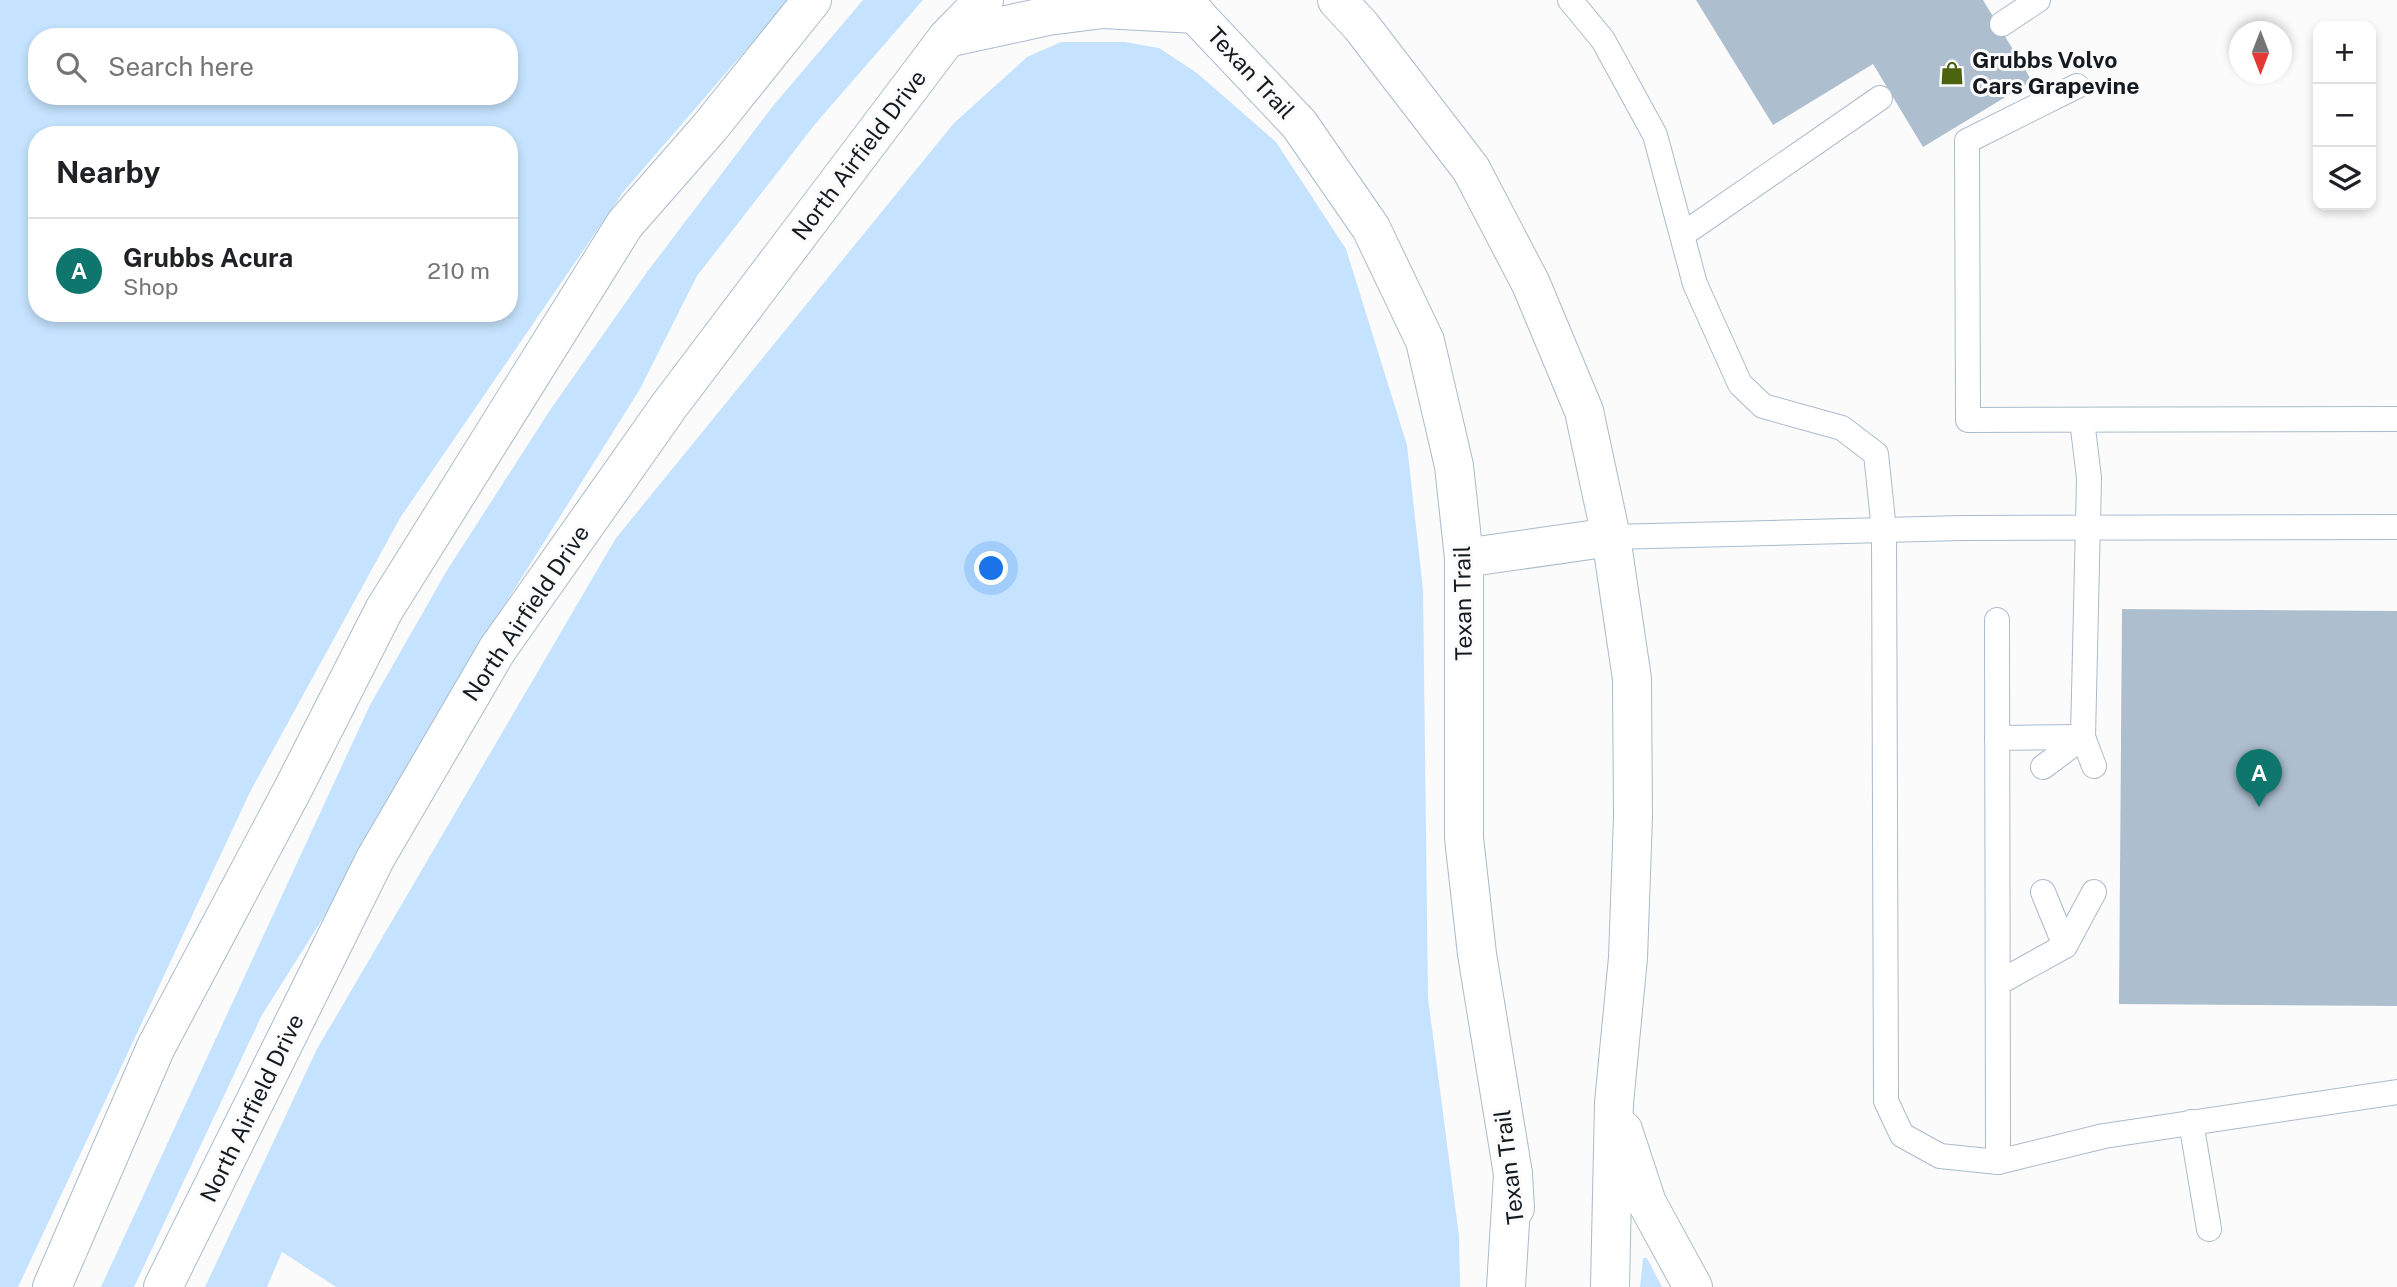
<!DOCTYPE html>
<meta charset="utf-8">
<style>
body{margin:0;font-family:"Public Sans",sans-serif;background:#f2f2f2;color:#202124}
.controls{position:absolute;right:21px;top:21px;display:grid;overflow:hidden;border-radius:14px;box-shadow:0 4px 10px #0003}
.controls button{width:63px;height:63px;display:grid;place-items:center;padding:0;border:0;border-bottom:2px solid #e0e0e0;background:#fff;color:#202124;font:35px sans-serif}
.compass{position:absolute;left:2229px;top:21px;width:63px;height:63px;border-radius:50%;background:#fff;box-shadow:0 4px 10px #0003;rotate:180deg}
.you{position:absolute;left:992px;top:569px;width:24px;height:24px;margin:-18px;border:5px solid #fff;border-radius:50%;background:#1a73e8;box-shadow:0 0 0 10px #1a73e833}
.badge{display:grid;place-items:center;width:46px;height:46px;border-radius:50%;background:#0f766e;color:#fff;font-size:23px;font-weight:700}
.pin{position:absolute;translate:-50% -58px;filter:drop-shadow(0 2px 4px #0008)}
.pin::after{content:'';position:absolute;top:37px;width:24px;height:21px;background:inherit;clip-path:polygon(0 0,100% 0,50% 100%)}
.list{margin:0;padding:0;list-style:none}
h2{display:flex;justify-content:space-between;align-items:center;height:91px;margin:0;padding:0 28px;font-size:30px}
h2 small{font-size:23px;font-weight:400;color:#757577}
.list li{display:grid;grid-template-columns:46px 1fr auto;gap:21px;align-items:center;box-sizing:border-box;height:105px;padding:0 28px;border-top:2px solid #e0e0e0}
.list b{display:block;font-size:26px;white-space:nowrap}
.list p{margin:0;font-size:23px;white-space:nowrap;color:#757577}
.list em{font-size:23px;font-style:normal;color:#757577}
.icon{flex:none;width:38px;height:38px;fill:none;stroke:currentColor;stroke-width:2;stroke-linecap:round;stroke-linejoin:round}
.map{position:relative;flex:none;width:2397px;height:1287px;overflow:hidden}
.search{position:absolute;background:#fff;box-shadow:0 4px 10px #0003;left:28px;top:28px;width:490px;height:77px;display:flex;align-items:center;gap:18px;box-sizing:border-box;padding:0 24px;border-radius:28px;color:#757577;font-size:26px}
.panel{position:absolute;background:#fff;box-shadow:0 4px 10px #0003;left:28px;top:126px;width:490px;height:196px;border-radius:28px}
.map>svg:first-child{display:block}
</style>
<div class="map">
<svg width="2397" height="1287" viewBox="0 0 2397 1287">
<rect width="100%" height="100%" fill="#fbfbfb"/>
<g fill="#c5e3fe" fill-rule="evenodd">
<path d="M 0,0 L 789,0 L 624,191 L 400,518 L 250,792 L 18,1287 L 0,1287 ZM 37,37 L 509,37 L 509,96 L 37,96 ZM 37,135 L 509,135 L 509,313 L 37,313 Z"/>
<path d="M 863,0 L 923,0 L 816,123 L 697,276 L 640,389 L 462,673 L 364,853 L 262,1015 L 134,1287 L 101,1287 L 370,705 L 446,572 L 550,410 L 647,272 L 773,106 Z"/>
<path d="M 1061,42 L 1125,42 L 1159,48 L 1197,73 L 1276,142 L 1346,249 L 1407,445 L 1423,589 L 1428,998 L 1459,1236 L 1460,1287 L 336,1287 L 282,1252 L 267,1287 L 205,1287 L 317,1049 L 616,538 L 954,123 L 1027,57 Z"/>
<path d="M 1643,1258 L 1647,1258 L 1662,1287 L 1640,1287 Z"/>
</g>
<g fill="#adbecf">
<path d="M 1696,0 L 1983,0 L 2032,81 L 1923,147 L 1873,64 L 1773,125 Z"/>
<path d="M 2122,609 L 2397,611 L 2397,1006 L 2119,1004 Z"/>
</g>
<g fill="none" stroke-linecap="round" stroke-linejoin="round">
<g stroke="#abc" stroke-width="26">
<g id="lane">
<path d="M 1570,0 L 1603,40 L 1655,135 L 1695,284 L 1740,384 L 1763,406 L 1842,428 L 1876,454 L 1884,530 L 1886,1101 L 1902,1135 L 1940,1156 L 1998,1162 L 2104,1136 L 2397,1092"/>
<path d="M 2002,24 L 2038,0"/>
<path d="M 2077,86 L 1967,141 L 1968,420 L 2397,419"/>
<path d="M 1682,235 L 1880,98"/>
<path d="M 2082,420 L 2089,478 L 2083,737 L 2094,766"/>
<path d="M 1611,537 L 1962,528 L 2397,527"/>
<path d="M 1997,620 L 1998,1162"/>
<path d="M 1997,738 L 2083,737"/>
<path d="M 2043,767 L 2083,737"/>
<path d="M 2065,946 L 2094,892"/>
<path d="M 1998,983 L 2065,946 L 2043,892"/>
<path d="M 2191,1122 L 2209,1229"/>
</g>
</g>
<g stroke="#abc" stroke-width="40">
<g id="secondary">
<path d="M 1182,0 L 1299,124 L 1371,228 L 1425,341 L 1454,466 L 1464,558 L 1464,838 L 1477,954 L 1513,1174 L 1515,1208"/>
<path d="M 1337,0 L 1361,26 L 1471,169 L 1531,284 L 1584,411 L 1611,537 L 1632,679 L 1633,817 L 1628,958 L 1614,1103 L 1610,1287"/>
<path d="M 947,38 L 1048,16 L 1103,9 L 1196,14"/>
<path d="M 1464,558 L 1611,537"/>
<path d="M 1623,1130 L 1647,1203 L 1693,1287"/>
<path d="M 52,1287 L 156,1047 L 294,787 L 384,610 L 625,224 L 710,127 L 812,0"/>
<path d="M 163,1287 L 375,859 L 497,650 L 669,406 L 947,38 L 984,0"/>
</g>
</g>
<g stroke="#abc" stroke-width="40">
<path id="highway" d="M 1506,1287 L 1513,1174"/>
</g>
<use href="#lane" stroke="#fff" stroke-width="24"/>
<use href="#secondary" stroke="#fff" stroke-width="38"/>
<use href="#highway" stroke="#fff" stroke-width="38"/>
</g>
<defs>
<g id="shop-bare" transform="scale(1.89)"><path d="M-5-2.5h2.3a2.7 3.5 0 0 1 5.4 0H5L5.5 6h-11ZM-1.5-2.5h3a1.5 2.3 0 0 0-3 0Z" fill="#4b620e" stroke="#fbfbfb" stroke-width="2.5" paint-order="stroke"/></g>
</defs>
<g fill-rule="evenodd">
<use href="#shop-bare" x="1952" y="73"/>
</g>
<g text-anchor="middle" stroke-width="6" stroke-linejoin="round" paint-order="stroke">
<g font-size="23" font-weight="bold" fill="#131a20" stroke="#fbfbfb" text-anchor="start">
<text x="1972" y="68">Grubbs Volvo<tspan x="1972" dy="26">Cars Grapevine</tspan></text>
</g>
<g font-size="23" fill="#131a20" stroke="#fbfbfb">
<text transform="translate(1251 73) rotate(47)" y="8">Texan Trail</text>
<text transform="translate(859 155) rotate(-53)" y="8">North Airfield Drive</text>
<text transform="translate(1463 603) rotate(-91)" y="8">Texan Trail</text>
<text transform="translate(526 613) rotate(-56)" y="8">North Airfield Drive</text>
<text transform="translate(252 1108) rotate(-64)" y="8">North Airfield Drive</text>
<text transform="translate(1509 1167) rotate(-97)" y="8">Texan Trail</text>
</g>
</g>
</svg>
<div class="controls">
<button>+</button>
<button>−</button>
<button><svg class="icon" aria-label="layers" viewBox="0 0 24 24"><path d="M12 4l9 5-9 5-9-5zM3 14l9 5 9-5"/></svg></button>
</div>
<svg class="compass" viewBox="-18 -18 36 36"><path d="M0-13l5 13h-10z" fill="#e53935"/><path d="M0 13l5-13h-10z" fill="#757577"/></svg>
<div class="you"></div>
<div class="pin badge" style="left:2259px;top:807px">A</div>
<div class="search"><svg class="icon" aria-label="search" viewBox="0 0 24 24"><circle cx="10" cy="10" r="6"/><path d="M15 15l6 6"/></svg>Search here</div>
<section class="panel">
<h2>Nearby<small></small></h2>
<ul class="list">
<li><span class="badge">A</span><div><b>Grubbs Acura</b><p>Shop</p></div><em>210 m</em></li>
</ul>
</section>
</div>
